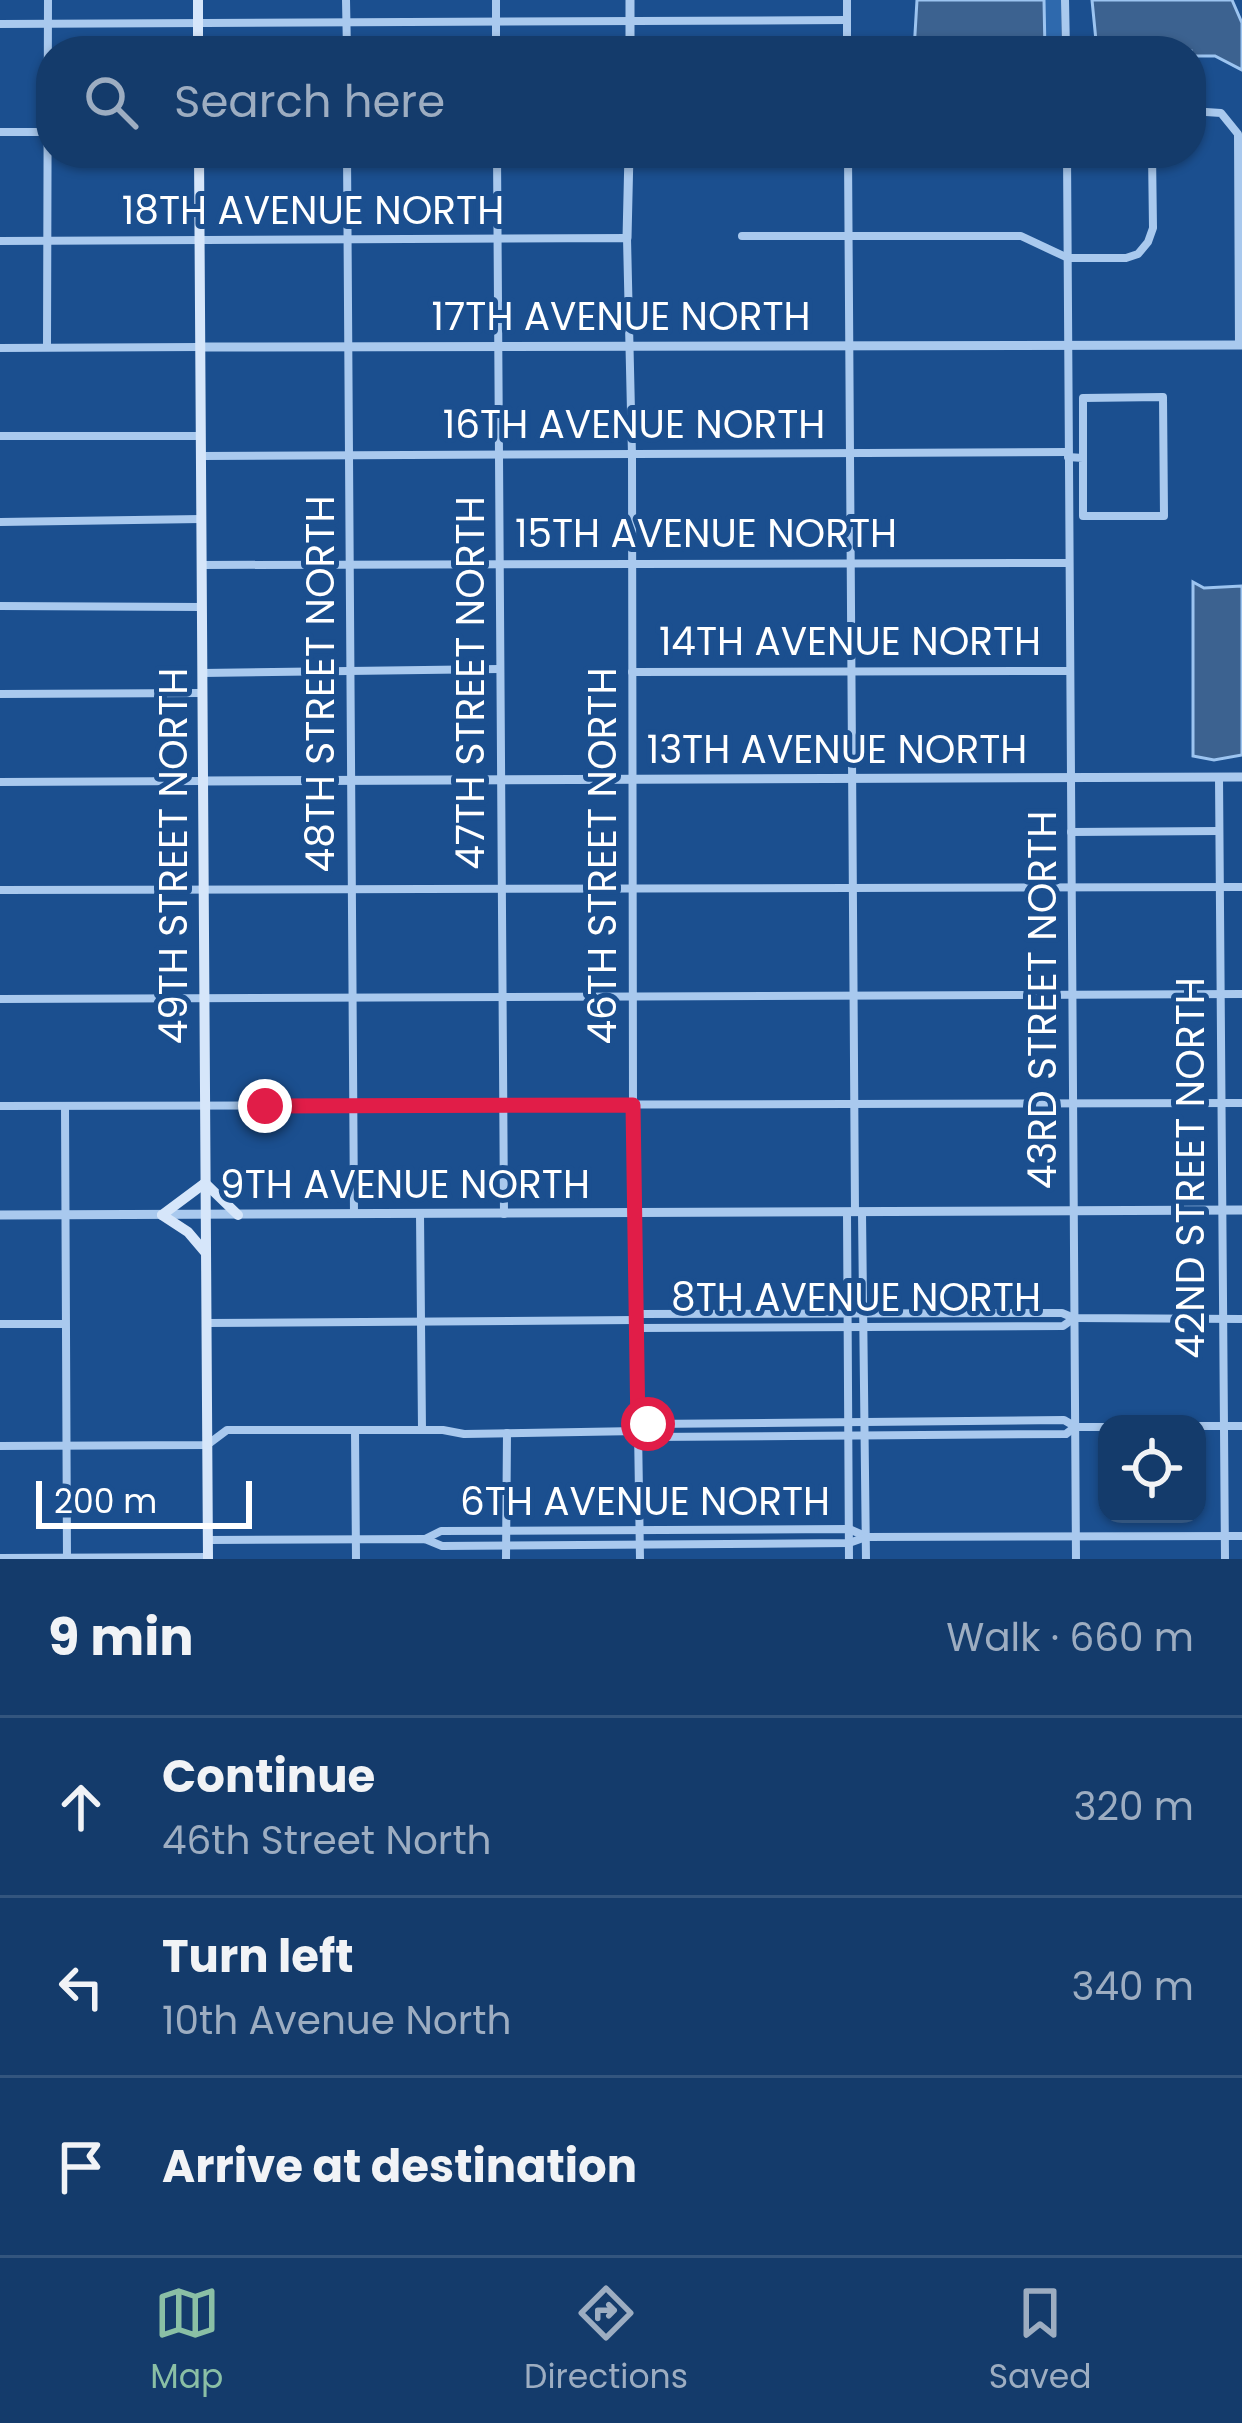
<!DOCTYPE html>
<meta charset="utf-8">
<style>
body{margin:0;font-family:Poppins,sans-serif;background:#1d4271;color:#f1f3f6}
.controls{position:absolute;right:36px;bottom:36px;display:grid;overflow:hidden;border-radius:24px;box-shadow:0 3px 9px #0004}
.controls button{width:108px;height:108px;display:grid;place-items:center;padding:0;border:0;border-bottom:3px solid #33557e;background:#143b6b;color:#f1f3f6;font:60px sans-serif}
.scale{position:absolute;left:36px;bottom:30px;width:216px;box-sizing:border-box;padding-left:12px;border:6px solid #fff;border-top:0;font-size:33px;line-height:42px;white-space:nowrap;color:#fff;-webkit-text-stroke:9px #1b4f8f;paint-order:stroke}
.stop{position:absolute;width:36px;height:36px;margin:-27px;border:9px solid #e11d48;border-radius:50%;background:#fff}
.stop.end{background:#e11d48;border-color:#fff;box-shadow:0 3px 12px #0008}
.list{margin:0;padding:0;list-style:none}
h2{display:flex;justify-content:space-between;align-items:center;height:156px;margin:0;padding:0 48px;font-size:51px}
h2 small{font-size:39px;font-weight:400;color:#9dadc1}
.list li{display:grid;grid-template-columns:78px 1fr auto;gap:36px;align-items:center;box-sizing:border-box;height:180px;padding:0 48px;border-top:3px solid #33557e}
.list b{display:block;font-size:45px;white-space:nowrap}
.list p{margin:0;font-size:39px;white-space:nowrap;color:#9dadc1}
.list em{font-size:39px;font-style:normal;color:#9dadc1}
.icon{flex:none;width:66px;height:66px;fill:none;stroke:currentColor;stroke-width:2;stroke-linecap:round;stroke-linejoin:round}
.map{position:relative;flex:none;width:1242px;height:1559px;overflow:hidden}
.search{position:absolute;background:#143b6b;box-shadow:0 3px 9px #0004;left:36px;right:36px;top:36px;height:132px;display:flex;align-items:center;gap:30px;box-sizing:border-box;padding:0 42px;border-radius:48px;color:#9dadc1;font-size:45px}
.sheet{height:696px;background:#143b6b}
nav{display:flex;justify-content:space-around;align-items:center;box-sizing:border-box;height:168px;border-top:3px solid #33557e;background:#143b6b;font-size:33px;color:#9dadc1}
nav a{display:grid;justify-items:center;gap:6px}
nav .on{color:#8abfa5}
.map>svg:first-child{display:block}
</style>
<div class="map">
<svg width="1242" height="1559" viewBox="0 0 1242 1559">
<rect width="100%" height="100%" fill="#1b4f8f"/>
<path fill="#2e69ad" d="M 1044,0 L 1061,0 L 1061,51 L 1045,51 Z"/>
<g fill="#3c6290" stroke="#9cc4f0" stroke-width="3">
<path d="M 917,0 L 1044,0 L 1045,51 L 914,51 Z"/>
<path d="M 1092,0 L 1232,0 L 1242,23 L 1242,70 L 1215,56 L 1191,56 L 1191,51 L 1097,51 Z"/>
<path d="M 1193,582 L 1204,588 L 1242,586 L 1242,755 L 1214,760 L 1193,756 Z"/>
</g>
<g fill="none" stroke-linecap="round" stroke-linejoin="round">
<g stroke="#a9c9ee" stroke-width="8">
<path d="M 346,0 L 347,51"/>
<path d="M 496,0 L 496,51"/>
<path d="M 847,0 L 847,51"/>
<path d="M 1065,0 L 1066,51"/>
<path d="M 0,24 L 847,20"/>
<path d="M 1191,111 L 1221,113 L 1238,134 L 1239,345"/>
<path d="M 0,132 L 50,132"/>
<path d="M 347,153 L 354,1214"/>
<path d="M 497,153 L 504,1214"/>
<path d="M 848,153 L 855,1212"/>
<path d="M 1067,153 L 1076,1559"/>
<path d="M 742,236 L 1021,236 L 1068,258 L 1126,258 L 1138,254 L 1148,242 L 1153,228 L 1152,153"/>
<path d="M 0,241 L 627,238 L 632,455 L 633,1104 L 640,1559"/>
<path d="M 47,347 L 48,0"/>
<path d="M 0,348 L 200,347"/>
<path d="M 0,436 L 201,436"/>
<path d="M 201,456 L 1068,452"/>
<path d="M 1068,457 L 1083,458 L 1083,398 L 1163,397 L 1164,516 L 1083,516 L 1083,458"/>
<path d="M 0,522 L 201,519"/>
<path d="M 201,565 L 1067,563"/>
<path d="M 0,606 L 202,607"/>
<path d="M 632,672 L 1068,671"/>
<path d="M 202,673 L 499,669"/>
<path d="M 0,694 L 202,693"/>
<path d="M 1219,777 L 1225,1559"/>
<path d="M 0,782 L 203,781"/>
<path d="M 1071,832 L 1219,831"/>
<path d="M 0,890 L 1242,887"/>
<path d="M 0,999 L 1242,994"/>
<path d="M 0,1106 L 1242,1103"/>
<path d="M 65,1106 L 67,1559"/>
<path d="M 847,1213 L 849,1559"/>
<path d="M 862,1213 L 866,1559"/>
<path d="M 420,1214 L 422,1430"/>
<path d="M 636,1314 L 1062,1313 L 1074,1318 L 1242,1319"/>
<path d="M 206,1323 L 636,1320"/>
<path d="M 0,1324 L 65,1324"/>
<path d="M 636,1328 L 1063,1326 L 1073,1319"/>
<path d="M 1197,1426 L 1242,1426"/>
<path d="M 355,1430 L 356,1559"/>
<path d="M 639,1430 L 648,1424 L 1064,1420 L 1076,1427 L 1107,1427"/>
<path d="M 0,1446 L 207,1445 L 227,1430 L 443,1430 L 464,1434 L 638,1431 L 648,1437 L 1066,1434 L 1075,1427"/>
<path d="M 425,1539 L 441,1531 L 849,1529 L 865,1536"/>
<path d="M 208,1540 L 425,1539 L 442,1546 L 849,1543 L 866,1537 L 1242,1536"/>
<path d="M 0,1558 L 208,1557"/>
<path d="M 506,1559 L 507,1433"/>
</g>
<g stroke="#a9c9ee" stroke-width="9">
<path d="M 630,51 L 630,0"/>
<path d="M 627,238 L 629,153"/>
<path d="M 200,347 L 1242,345"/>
<path d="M 203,781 L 1242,777"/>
<path d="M 0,1215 L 1242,1210"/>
</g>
<g stroke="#d6e6fa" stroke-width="10">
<path d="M 198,0 L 198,51"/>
<path d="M 199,153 L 208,1559"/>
<path d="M 205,1183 L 238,1215"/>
<path d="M 162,1215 L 188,1232 L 205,1252"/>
<path d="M 162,1215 L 205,1183"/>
</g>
</g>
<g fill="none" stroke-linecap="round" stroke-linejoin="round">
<path stroke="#e11d48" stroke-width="15" d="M 265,1106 L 633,1105 L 638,1431 L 648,1424"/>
</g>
<g text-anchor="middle" stroke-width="10" stroke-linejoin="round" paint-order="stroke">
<g font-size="39" fill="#fff" stroke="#1b4f8f">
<text x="313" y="224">18TH AVENUE NORTH</text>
<text x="621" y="330">17TH AVENUE NORTH</text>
<text x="634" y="438">16TH AVENUE NORTH</text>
<text x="706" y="547">15TH AVENUE NORTH</text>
<text x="850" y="655">14TH AVENUE NORTH</text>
<text transform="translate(470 683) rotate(-90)" y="14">47TH STREET NORTH</text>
<text transform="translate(320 684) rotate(-90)" y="14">48TH STREET NORTH</text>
<text x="837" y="763">13TH AVENUE NORTH</text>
<text transform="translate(173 856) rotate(-90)" y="14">49TH STREET NORTH</text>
<text transform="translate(602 856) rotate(-90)" y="14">46TH STREET NORTH</text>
<text transform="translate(1042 1000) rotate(-90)" y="14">43RD STREET NORTH</text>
<text transform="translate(1190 1168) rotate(-90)" y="14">42ND STREET NORTH</text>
<text x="405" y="1198">9TH AVENUE NORTH</text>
<text x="856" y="1311">8TH AVENUE NORTH</text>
<text x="645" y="1515">6TH AVENUE NORTH</text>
</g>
</g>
</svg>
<div class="controls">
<button><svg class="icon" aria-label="locate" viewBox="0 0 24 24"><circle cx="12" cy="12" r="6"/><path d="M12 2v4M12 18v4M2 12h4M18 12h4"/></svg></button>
</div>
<div class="scale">200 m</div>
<div class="stop" style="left:648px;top:1424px"></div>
<div class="stop end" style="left:265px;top:1106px"></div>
<div class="search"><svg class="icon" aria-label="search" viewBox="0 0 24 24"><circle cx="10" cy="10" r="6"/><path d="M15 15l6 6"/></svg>Search here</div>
</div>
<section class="sheet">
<h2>9 min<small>Walk · 660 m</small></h2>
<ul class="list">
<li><svg class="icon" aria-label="ahead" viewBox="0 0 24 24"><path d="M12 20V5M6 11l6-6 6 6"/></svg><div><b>Continue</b><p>46th Street North</p></div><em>320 m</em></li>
<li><svg class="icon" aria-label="left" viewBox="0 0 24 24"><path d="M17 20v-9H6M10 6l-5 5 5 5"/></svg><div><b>Turn left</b><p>10th Avenue North</p></div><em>340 m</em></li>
<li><svg class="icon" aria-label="arrive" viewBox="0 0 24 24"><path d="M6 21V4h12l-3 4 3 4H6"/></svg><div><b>Arrive at destination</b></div></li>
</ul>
</section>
<nav>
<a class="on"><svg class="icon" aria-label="map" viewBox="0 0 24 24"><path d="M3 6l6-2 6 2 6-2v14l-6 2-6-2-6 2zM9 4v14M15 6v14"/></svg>Map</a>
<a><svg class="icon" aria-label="directions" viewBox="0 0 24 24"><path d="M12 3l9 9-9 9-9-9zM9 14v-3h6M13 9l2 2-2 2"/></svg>Directions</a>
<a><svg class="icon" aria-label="saved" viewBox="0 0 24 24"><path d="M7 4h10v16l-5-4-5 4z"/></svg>Saved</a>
</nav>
